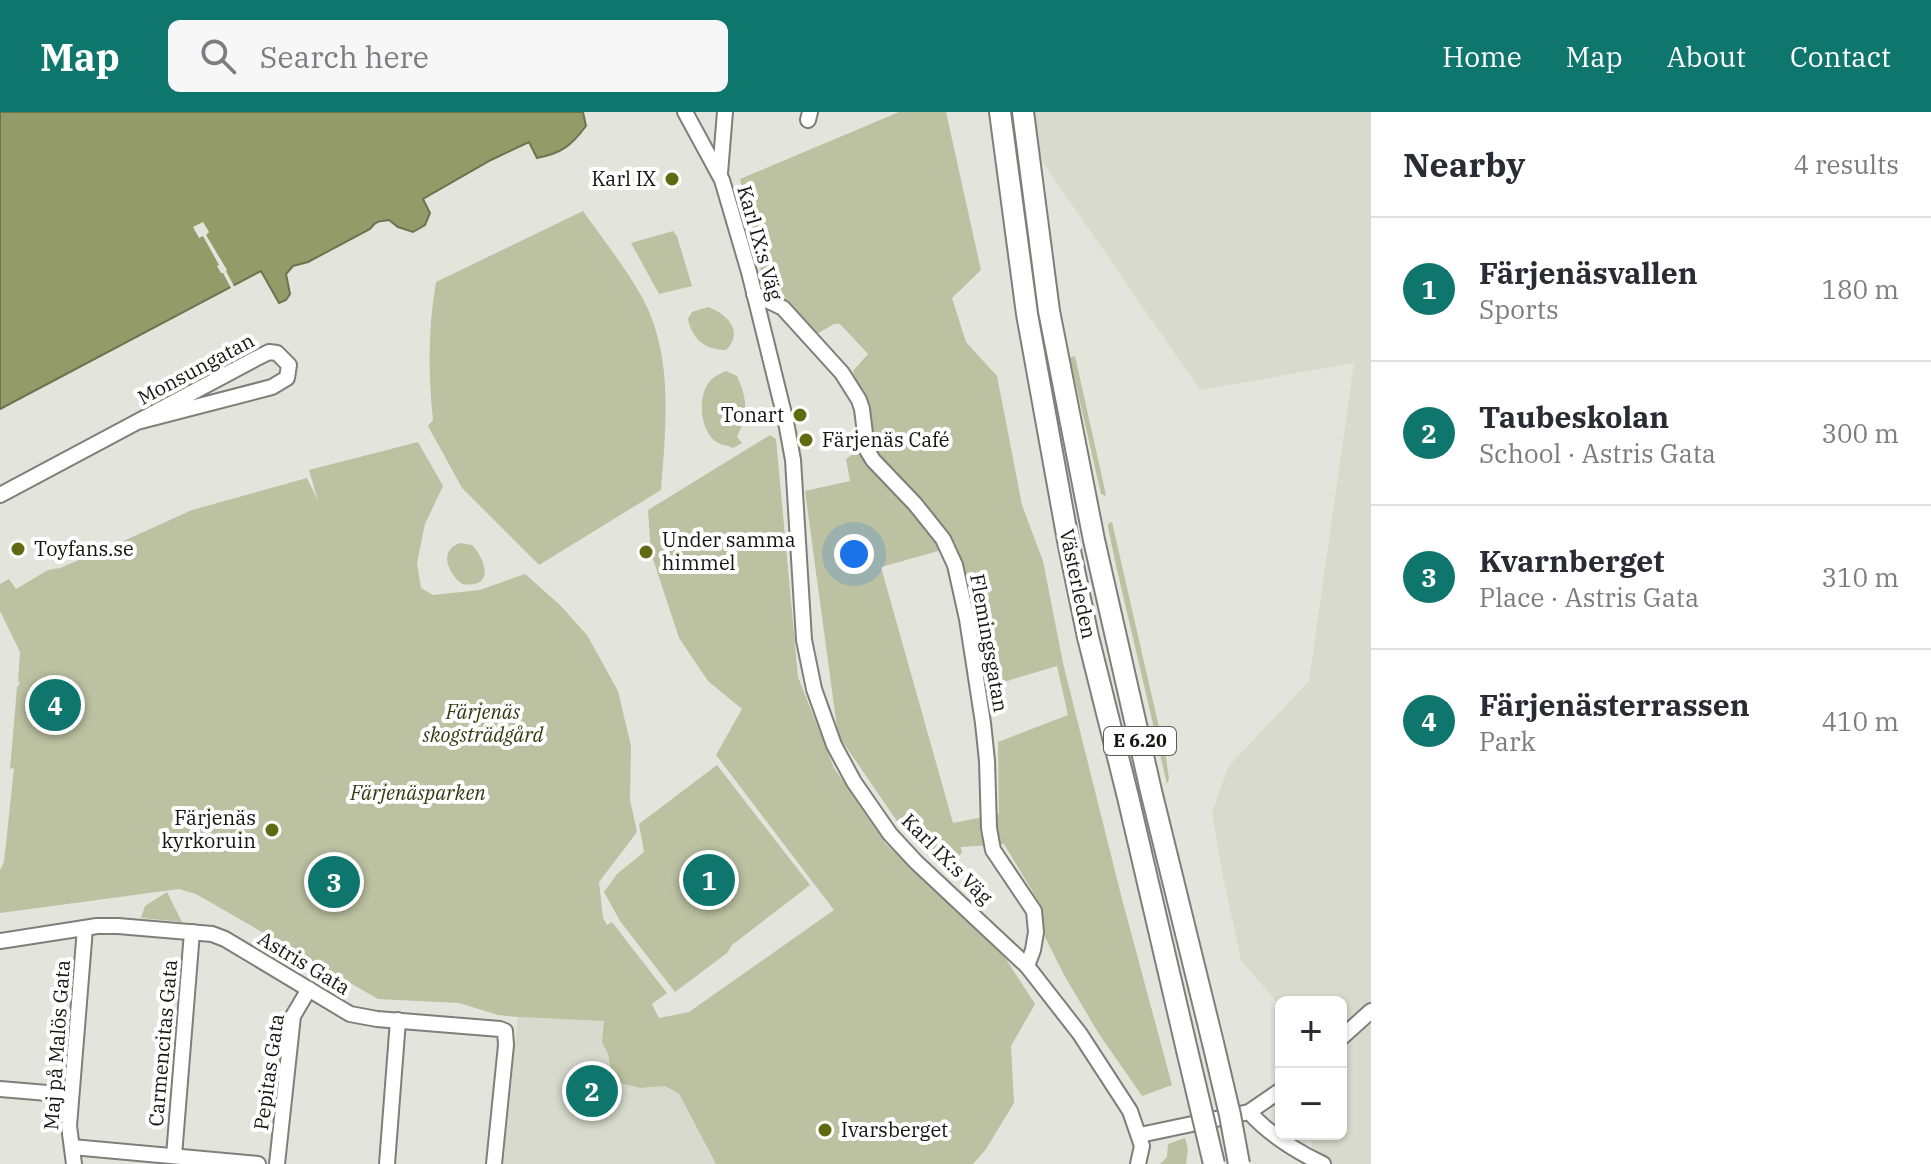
<!DOCTYPE html>
<meta charset="utf-8">
<style>
body{margin:0;font-family:"IBM Plex Serif",serif;background:#f7f7f7;color:#2b2b33}
.controls{position:absolute;right:24px;bottom:24px;display:grid;overflow:hidden;border-radius:12px;box-shadow:0 2px 6px #0004}
.controls button{width:72px;height:72px;display:grid;place-items:center;padding:0;border:0;border-bottom:2px solid #e1e1e2;background:#fff;color:#2b2b33;font:40px sans-serif}
.you{position:absolute;left:854px;top:442px;width:28px;height:28px;margin:-20px;border:6px solid #fff;border-radius:50%;background:#1a73e8;box-shadow:0 0 0 12px #1a73e833}
.badge{display:grid;place-items:center;width:52px;height:52px;border-radius:50%;background:#0f766e;color:#fff;font-size:26px;font-weight:700}
.pin{position:absolute;translate:-50% -50%;border:4px solid #fff;box-shadow:0 2px 8px #0006}
.list{margin:0;padding:0;list-style:none}
h2{display:flex;justify-content:space-between;align-items:center;height:104px;margin:0;padding:0 32px;font-size:34px}
h2 small{font-size:26px;font-weight:400;color:#7c7c81}
.list li{display:grid;grid-template-columns:52px 1fr auto;gap:24px;align-items:center;box-sizing:border-box;height:144px;padding:0 32px;border-top:2px solid #e1e1e2}
.list b{display:block;font-size:30px;white-space:nowrap}
.list p{margin:0;font-size:26px;white-space:nowrap;color:#7c7c81}
.list em{font-size:26px;font-style:normal;color:#7c7c81}
.icon{flex:none;width:44px;height:44px;fill:none;stroke:currentColor;stroke-width:2;stroke-linecap:round;stroke-linejoin:round}
.map{position:relative;flex:none;width:1371px;height:1052px;overflow:hidden}
header{display:flex;align-items:center;gap:48px;box-sizing:border-box;height:112px;padding:0 40px;background:#0f766e;color:#fff}
header strong{font-size:38px}
nav{display:flex;gap:44px;margin-inline-start:auto;font-size:28px}
.search{width:560px;height:72px;background:#f7f7f7;display:flex;align-items:center;gap:20px;box-sizing:border-box;padding:0 28px;border-radius:12px;color:#7c7c81;font-size:30px}
main{display:flex}
aside{flex:1;background:#fff}
.map>svg:first-child{display:block}
</style>
<header>
<strong>Map</strong>
<div class="search"><svg class="icon" aria-label="search" viewBox="0 0 24 24"><circle cx="10" cy="10" r="6"/><path d="M15 15l6 6"/></svg>Search here</div>
<nav><a>Home</a><a>Map</a><a>About</a><a>Contact</a></nav>
</header>
<main>
<div class="map">
<svg width="1371" height="1052" viewBox="0 0 1371 1052">
<rect width="100%" height="100%" fill="#e3e5dd"/>
<g fill="#d7dacc">
<path d="M 1008,0 L 1371,0 L 1371,1052 L 1315,1052 L 1310,1022 L 1341,1022 L 1341,890 L 1281,890 L 1281,895 L 1241,848 L 1220,750 L 1212,701 L 1228,655 L 1309,569 L 1354,251 L 1200,278 Z"/>
<path d="M 518,905 L 604,909 L 602,930 L 608,942 L 613,968 L 640,976 L 665,974 L 679,983 L 716,1052 L 503,1052 Z"/>
</g>
<g fill="#bbc1a1" fill-rule="evenodd">
<path d="M 899,0 L 946,0 L 981,158 L 952,186 L 966,230 L 997,264 L 1022,393 L 1043,449 L 1063,551 L 1122,787 L 1172,973 L 1142,984 L 1099,922 L 1064,863 L 1040,815 L 1040,792 L 1004,732 L 961,735 L 962,741 L 944,758 L 899,712 L 838,623 L 805,379 L 850,369 L 846,347 L 872,329 L 853,259 L 868,242 L 840,212 L 834,212 L 815,223 L 761,159 L 740,67 ZM 956,434 L 984,576 L 1057,554 L 1068,603 L 998,630 L 999,702 L 953,711 L 881,455 Z"/>
<path d="M 583,99 C 603,127 625,155 642,185 C 674,244 666,314 661,378 L 539,453 L 462,376 L 428,314 L 433,308 C 428,261 428,216 436,170 Z"/>
<path d="M 673,119 L 677,124 L 692,174 L 659,182 L 631,131 Z"/>
<path d="M 708,195 C 728,202 744,220 726,238 C 705,238 692,227 688,207 L 692,200 Z"/>
<path d="M 1075,244 L 1106,383 L 1106,384 L 1101,382 L 1070,246 Z"/>
<path d="M 726,259 L 737,264 C 748,289 748,301 737,325 L 742,331 L 733,336 C 727,333 720,333 715,329 C 700,317 697,284 710,269 C 714,264 720,262 726,259 Z"/>
<path d="M 770,323 L 776,327 L 798,565 L 834,656 L 886,732 L 1004,844 L 1035,892 L 1011,934 L 1014,991 L 986,1037 L 973,1052 L 716,1052 L 679,982 L 665,974 L 640,976 L 613,969 L 608,942 L 602,930 L 604,909 L 518,905 L 498,903 L 459,891 L 378,887 L 196,782 L 179,777 L 0,801 L 0,758 L 4,750 L 14,656 L 10,657 L 17,575 L 19,573 L 20,569 L 18,570 L 20,540 L 0,499 L 0,472 L 9,467 L 16,477 L 48,458 L 60,456 L 117,432 L 192,398 L 307,366 L 318,389 L 309,358 L 418,330 L 443,374 L 425,412 L 417,451 L 421,476 L 433,483 L 480,478 L 525,462 L 560,493 L 587,523 L 618,579 L 631,634 L 630,688 L 637,720 L 599,770 L 603,806 L 607,813 L 612,810 L 667,881 L 652,892 L 659,906 L 689,900 L 834,798 L 716,643 L 742,597 L 708,569 L 679,526 L 651,441 L 648,398 Z"/>
<path d="M 1112,410 L 1166,646 L 1169,667 L 1167,672 L 1115,449 L 1108,415 L 1108,412 Z"/>
<path d="M 460,431 L 472,433 C 487,449 494,477 462,472 C 448,461 438,439 460,431 Z"/>
<path d="M 717,653 L 810,773 L 732,833 L 727,841 L 675,880 L 620,809 L 604,780 L 617,762 L 644,740 L 639,712 Z"/>
<path d="M 167,780 L 182,810 L 141,806 L 145,794 Z"/>
<path d="M 1185,1026 L 1188,1037 L 1186,1052 L 1160,1052 L 1167,1045 L 1168,1032 Z"/>
</g>
<path fill="#939b68" stroke="#6d734e" stroke-width="2" d="M 0,0 L 583,0 L 586,14 C 571,34 562,41 537,46 L 529,30 L 491,48 L 423,87 L 430,101 L 425,113 L 413,120 L 398,115 L 389,108 C 380,109 375,109 370,117 L 308,150 L 293,154 L 286,162 L 290,182 L 286,188 L 279,191 L 261,159 L 0,297 Z"/>
<path fill="#e3e5dd" d="M 203,110 L 209,120 L 206,123 L 227,158 L 226,159 L 235,176 L 232,178 L 223,161 L 221,161 L 217,154 L 219,153 L 203,124 L 199,126 L 193,115 Z"/>
<g fill="none" stroke-linecap="round" stroke-linejoin="round">
<g stroke="#7e7f79" stroke-width="18">
<g id="minor">
<path d="M 685,0 L 722,68 L 749,160 L 786,310 L 793,348 L 804,528 L 814,577 L 834,633 L 854,670 L 890,722 L 916,750 L 1027,854 L 1080,922 L 1130,999 L 1142,1034 L 1138,1052"/>
<path d="M 808,8 L 810,0"/>
<path d="M 720,61 L 725,0"/>
<path d="M 754,182 L 783,196 L 842,261 L 859,288 L 862,297 L 867,338 L 873,348 L 915,392 L 943,427 L 955,453 L 967,507 L 983,611 L 987,649 L 989,716 L 993,738 L 1034,799 L 1036,820 L 1033,838 L 1027,854"/>
<path d="M 0,383 L 255,247 L 269,240 L 277,241 L 289,253 L 287,266 L 272,275 L 137,310"/>
<path d="M 0,829 L 97,814 L 118,814 L 212,822 L 225,827 L 350,902 L 377,907 L 500,917 L 505,919 L 506,933 L 494,1052"/>
<path d="M 1341,926 L 1371,899"/>
<path d="M 0,977 L 71,983"/>
<path d="M 1249,1000 C 1270,1023 1295,1039 1323,1052"/>
<path d="M 1140,1023 L 1249,1000 L 1281,978"/>
<path d="M 72,1035 L 258,1052"/>
<path d="M 174,1044 L 192,820"/>
<path d="M 74,1052 L 69,1014 L 85,816"/>
<path d="M 277,1052 L 293,904 L 309,877"/>
<path d="M 387,1052 L 398,908"/>
</g>
</g>
<g stroke="#7e7f79" stroke-width="24">
<g id="highway">
<path d="M 1000,0 L 1027,202 L 1069,434 L 1088,525 L 1128,685 L 1187,938"/>
<path d="M 1023,0 L 1049,199 L 1094,428 L 1151,679 L 1213,931"/>
</g>
</g>
<use href="#minor" stroke="#fff" stroke-width="14"/>
<use href="#highway" stroke="#fff" stroke-width="20"/>
<g stroke="#7e7f79" stroke-width="24" stroke-linecap="butt">
<g id="highway-bridge">
<path d="M 1213,931 L 1230,1003 L 1239,1052"/>
<path d="M 1187,938 L 1214,1052"/>
</g>
</g>
<use href="#highway-bridge" stroke="#fff" stroke-width="20"/>
</g>
<g fill="#616a10" stroke="#fff" stroke-width="3">
<circle cx="672" cy="67" r="8"/>
<circle cx="800" cy="303" r="8"/>
<circle cx="806" cy="328" r="8"/>
<circle cx="18" cy="437" r="8"/>
<circle cx="646" cy="440" r="8"/>
<circle cx="272" cy="718" r="8"/>
<circle cx="825" cy="1018" r="8"/>
</g>
<g text-anchor="middle" stroke-width="8" stroke-linejoin="round" paint-order="stroke">
<rect fill="#fff" stroke="#5b5b5a" stroke-width="2" x="1104" y="615" width="72" height="28" rx="6"/>
<g font-size="18" font-weight="bold" fill="#151513">
<text x="1140" y="635">E 6.20</text>
</g>
<g font-size="20" fill="#151513" stroke="#fff" text-anchor="start">
<text x="656" y="74" text-anchor="end">Karl IX</text>
<text x="784" y="310" text-anchor="end">Tonart</text>
<text x="822" y="335">Färjenäs Café</text>
<text x="662" y="435">Under samma<tspan x="662" dy="23">himmel</tspan></text>
<text x="34" y="444">Toyfans.se</text>
<text x="256" y="713" text-anchor="end">Färjenäs<tspan x="256" dy="23">kyrkoruin</tspan></text>
<text x="841" y="1025">Ivarsberget</text>
</g>
<g font-size="20" fill="#151513" stroke="#fff">
<text transform="translate(760 131) rotate(74)" y="7">Karl IX:s Väg</text>
<text transform="translate(196 257) rotate(-28)" y="7">Monsungatan</text>
<text transform="translate(1078 472) rotate(78)" y="7">Västerleden</text>
<text transform="translate(989 531) rotate(80)" y="7">Flemingsgatan</text>
<text transform="translate(947 747) rotate(45)" y="7">Karl IX:s Väg</text>
<text transform="translate(304 851) rotate(31)" y="7">Astris Gata</text>
<text transform="translate(163 931) rotate(-85)" y="7">Carmencitas Gata</text>
<text transform="translate(57 933) rotate(-86)" y="7">Maj på Malös Gata</text>
<text transform="translate(269 960) rotate(-82)" y="7">Pepitas Gata</text>
</g>
<g font-size="20" font-style="italic" fill="#363a12" stroke="#fff">
<text x="483" y="607">Färjenäs<tspan x="483" dy="23">skogsträdgård</tspan></text>
<text x="418" y="688">Färjenäsparken</text>
</g>
</g>
</svg>
<div class="controls">
<button>+</button>
<button>−</button>
</div>
<div class="you"></div>
<div class="pin badge" style="left:709px;top:768px">1</div>
<div class="pin badge" style="left:592px;top:979px">2</div>
<div class="pin badge" style="left:334px;top:770px">3</div>
<div class="pin badge" style="left:55px;top:593px">4</div>
</div>
<aside>
<h2>Nearby<small>4 results</small></h2>
<ul class="list">
<li><span class="badge">1</span><div><b>Färjenäsvallen</b><p>Sports</p></div><em>180 m</em></li>
<li><span class="badge">2</span><div><b>Taubeskolan</b><p>School · Astris Gata</p></div><em>300 m</em></li>
<li><span class="badge">3</span><div><b>Kvarnberget</b><p>Place · Astris Gata</p></div><em>310 m</em></li>
<li><span class="badge">4</span><div><b>Färjenästerrassen</b><p>Park</p></div><em>410 m</em></li>
</ul>
</aside>
</main>
